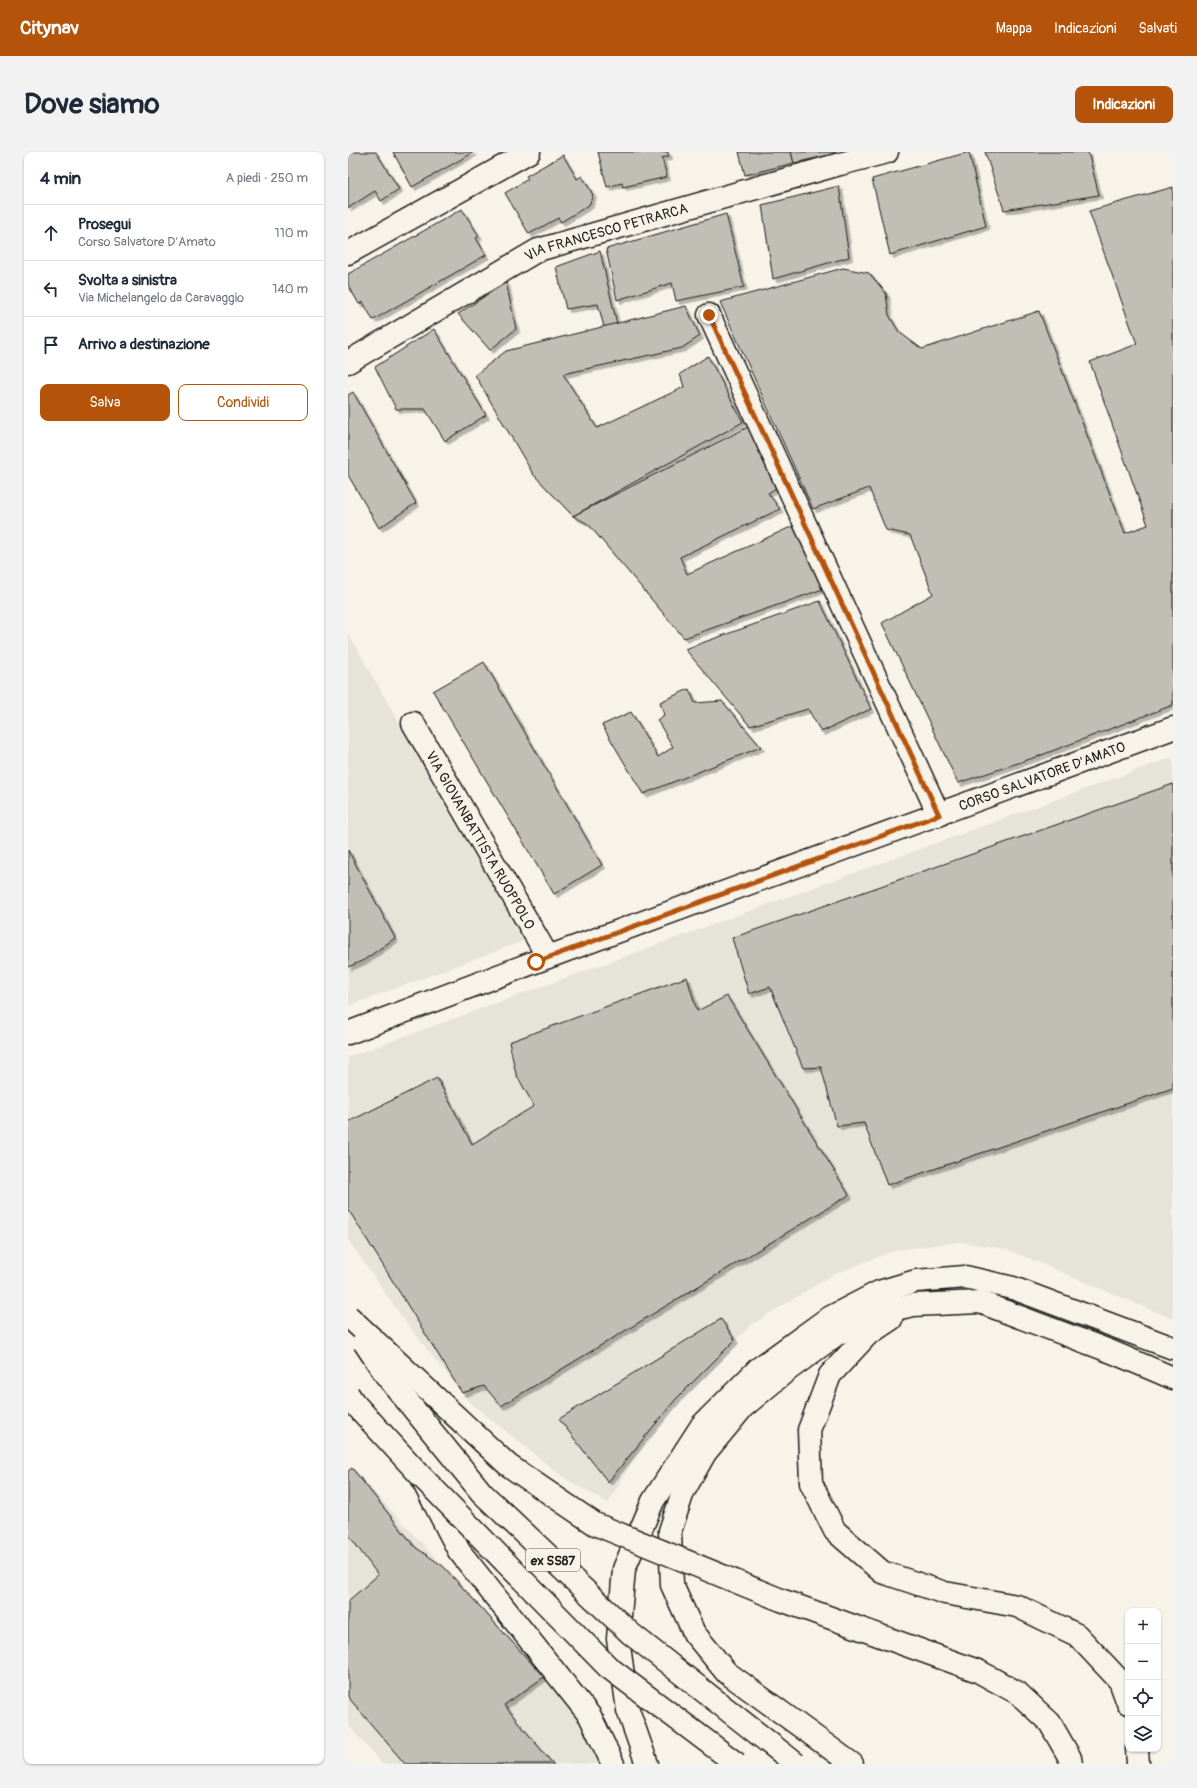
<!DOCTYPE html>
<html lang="it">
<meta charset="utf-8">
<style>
body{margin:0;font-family:Pangolin,sans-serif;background:#f2f2f3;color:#1f2937}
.controls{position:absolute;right:12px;bottom:12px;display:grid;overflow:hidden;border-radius:8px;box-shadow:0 1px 3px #0004}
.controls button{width:36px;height:36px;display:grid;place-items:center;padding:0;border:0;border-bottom:1px solid #e0e1e3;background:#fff;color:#1f2937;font:20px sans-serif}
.stop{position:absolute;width:12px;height:12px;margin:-9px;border:3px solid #b45309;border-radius:50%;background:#fff}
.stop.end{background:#b45309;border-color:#fff;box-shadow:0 1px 4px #0008}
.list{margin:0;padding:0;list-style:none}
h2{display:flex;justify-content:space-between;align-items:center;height:52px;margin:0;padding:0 16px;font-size:17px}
h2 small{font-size:13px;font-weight:400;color:#747a83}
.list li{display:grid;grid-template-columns:26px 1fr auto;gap:12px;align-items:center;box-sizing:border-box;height:56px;padding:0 16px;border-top:1px solid #e0e1e3}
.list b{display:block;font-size:15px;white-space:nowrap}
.list p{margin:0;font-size:13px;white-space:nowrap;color:#747a83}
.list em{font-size:13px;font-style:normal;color:#747a83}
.actions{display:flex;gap:8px;padding:12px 16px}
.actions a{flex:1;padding:9px 0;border:1px solid #b45309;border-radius:8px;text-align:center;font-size:14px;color:#b45309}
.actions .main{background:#b45309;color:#fff}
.icon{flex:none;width:22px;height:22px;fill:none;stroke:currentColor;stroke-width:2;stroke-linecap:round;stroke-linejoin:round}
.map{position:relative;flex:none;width:825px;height:1612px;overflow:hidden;border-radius:8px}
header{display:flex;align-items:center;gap:24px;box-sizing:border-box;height:56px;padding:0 20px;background:#b45309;color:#fff}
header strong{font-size:19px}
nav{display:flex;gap:22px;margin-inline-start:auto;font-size:14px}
.intro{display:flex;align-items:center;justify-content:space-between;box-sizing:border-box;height:96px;padding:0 24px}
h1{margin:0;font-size:28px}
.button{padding:10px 18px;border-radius:8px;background:#b45309;color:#fff;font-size:14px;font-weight:700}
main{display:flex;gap:24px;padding:0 24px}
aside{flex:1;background:#fff;border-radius:8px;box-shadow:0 1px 3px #0004}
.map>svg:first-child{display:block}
</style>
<header>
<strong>Citynav</strong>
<nav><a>Mappa</a><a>Indicazioni</a><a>Salvati</a></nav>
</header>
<div class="intro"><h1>Dove siamo</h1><a class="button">Indicazioni</a></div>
<main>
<aside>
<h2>4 min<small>A piedi · 250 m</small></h2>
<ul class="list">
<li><svg class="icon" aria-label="ahead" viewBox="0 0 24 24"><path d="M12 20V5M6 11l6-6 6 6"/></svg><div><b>Prosegui</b><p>Corso Salvatore D'Amato</p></div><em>110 m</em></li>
<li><svg class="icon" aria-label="left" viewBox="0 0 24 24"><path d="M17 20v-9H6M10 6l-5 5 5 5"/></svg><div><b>Svolta a sinistra</b><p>Via Michelangelo da Caravaggio</p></div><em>140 m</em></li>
<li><svg class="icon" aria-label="arrive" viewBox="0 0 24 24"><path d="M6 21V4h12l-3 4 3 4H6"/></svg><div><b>Arrivo a destinazione</b></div></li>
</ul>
<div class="actions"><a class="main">Salva</a><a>Condividi</a></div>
</aside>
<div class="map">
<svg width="825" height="1612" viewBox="0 0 825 1612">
<defs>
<filter id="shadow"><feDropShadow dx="3.5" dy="3.5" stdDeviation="0" flood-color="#0004"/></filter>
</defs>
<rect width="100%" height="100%" fill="#f7f3e8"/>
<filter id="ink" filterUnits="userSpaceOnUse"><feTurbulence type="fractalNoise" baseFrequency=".025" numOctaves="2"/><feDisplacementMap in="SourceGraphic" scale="8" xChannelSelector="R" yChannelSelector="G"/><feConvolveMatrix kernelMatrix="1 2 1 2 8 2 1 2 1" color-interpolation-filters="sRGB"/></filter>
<g filter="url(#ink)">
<g fill="#e6e3d9">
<path d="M 0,481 L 176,789 L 0,854 Z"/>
<path d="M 825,605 L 825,1167 L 658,1097 L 612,1090 L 548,1098 L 486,1122 L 403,1173 L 311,1263 L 260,1351 L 216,1326 L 120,1249 L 59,1172 L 0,1088 L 0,905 Z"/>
<path d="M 4,1316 L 169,1494 L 231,1566 L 257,1612 L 34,1612 L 0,1573 L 0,1319 Z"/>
</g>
<g fill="#c0beb5" stroke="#1c1c1c" filter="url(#shadow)">
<path d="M 0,0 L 28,0 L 51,37 L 33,49 L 27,39 L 0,56 Z"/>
<path d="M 45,0 L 126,0 L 64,35 Z"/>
<path d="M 250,0 L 320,0 L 321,4 L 314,6 L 319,25 L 275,35 L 274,31 L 259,35 Z"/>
<path d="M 391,0 L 443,0 L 446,11 L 397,23 Z"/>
<path d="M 443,0 L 487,0 L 487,2 L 446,11 Z"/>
<path d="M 621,0 L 638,74 L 542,103 L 524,27 Z"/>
<path d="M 637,0 L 740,0 L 751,43 L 656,58 Z"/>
<path d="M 215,3 L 229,27 L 234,24 L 245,43 L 241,53 L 213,70 L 210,66 L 181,82 L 157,41 L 180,27 L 178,24 Z"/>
<path d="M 491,34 L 501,105 L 425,127 L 414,53 Z"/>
<path d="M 825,35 L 825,553 L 691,604 L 610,631 L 534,471 L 585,442 L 562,383 L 538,378 L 521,336 L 465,357 L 372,150 L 495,116 L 521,121 L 538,141 L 541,163 L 551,180 L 574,197 L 691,159 L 777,381 L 800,373 L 742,210 L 789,192 L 741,59 Z"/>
<path d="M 114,57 L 131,84 L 128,86 L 138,103 L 25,168 L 15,150 L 11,152 L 0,133 L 0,122 Z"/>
<path d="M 378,62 L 396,135 L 328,149 L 324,131 L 269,148 L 258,97 Z"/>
<path d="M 252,99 L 269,172 L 256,175 L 250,152 L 218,157 L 208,115 Z"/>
<path d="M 158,130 L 168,177 L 142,198 L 110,162 Z"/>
<path d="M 338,154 L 352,184 L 334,196 L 215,222 L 249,276 L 336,235 L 332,222 L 360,204 L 395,270 L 225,364 L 185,322 L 127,223 L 158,199 Z"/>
<path d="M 86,177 L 138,263 L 97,289 L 77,257 L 48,257 L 27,215 Z"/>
<path d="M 5,240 L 68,351 L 31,376 L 0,323 L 0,243 Z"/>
<path d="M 400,275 L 428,336 L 420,341 L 432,357 L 332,405 L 339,422 L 445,374 L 475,437 L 336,486 L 240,372 L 225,364 Z"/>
<path d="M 472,449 L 523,557 L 473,580 L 460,557 L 402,574 L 337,497 Z"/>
<path d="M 136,510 L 254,713 L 206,742 L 85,539 Z"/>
<path d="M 341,537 L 347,551 L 374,549 L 413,595 L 295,642 L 254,573 L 283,560 L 310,605 L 325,595 L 309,568 L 316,563 L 312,550 Z"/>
<path d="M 825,632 L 825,936 L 539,1033 L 516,971 L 489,974 L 473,915 L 455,916 L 422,835 L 401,842 L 384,786 Z"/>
<path d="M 0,698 L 47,786 L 16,808 L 0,815 Z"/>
<path d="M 339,825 L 349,859 L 379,844 L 501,1043 L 153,1254 L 136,1234 L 114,1241 L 0,1057 L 0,970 L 89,926 L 124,992 L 186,954 L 168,922 L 161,890 Z"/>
<path d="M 373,1167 L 387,1188 L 328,1247 L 260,1330 L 211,1267 Z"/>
<path d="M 4,1316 L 67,1395 L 95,1414 L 196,1525 L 156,1553 L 205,1612 L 57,1612 L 0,1545 L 0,1449 L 30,1423 L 0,1382 L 0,1319 Z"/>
</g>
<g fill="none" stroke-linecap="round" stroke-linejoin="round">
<g stroke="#1c1c1c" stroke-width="25">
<g id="street">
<path d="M 0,101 L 181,0"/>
<path d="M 361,163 L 591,663"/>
<path id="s1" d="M 0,210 L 190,98 L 492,12 L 539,0"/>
<path id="s2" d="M 65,571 L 200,805"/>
</g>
</g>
<g stroke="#1c1c1c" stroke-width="25">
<g id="secondary">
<path id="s3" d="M 0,881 L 200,805 L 825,576"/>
</g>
</g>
<g stroke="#1c1c1c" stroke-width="25">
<g id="highway">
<path d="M 543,1167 L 519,1183 L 482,1223 L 461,1278 L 463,1331 L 487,1379 L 534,1420 L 597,1441 L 669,1454 L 729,1483 L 772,1529 L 780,1551"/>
<path d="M 76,1331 L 111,1399 L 242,1564 L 265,1612"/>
<path d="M 789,1597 L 790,1612"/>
<path d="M 299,1612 L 280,1558 L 270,1487 L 276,1417 L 305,1349 L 354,1273 L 410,1217 L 479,1167 L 531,1140 L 568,1129 L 617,1125 L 665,1136 L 825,1196"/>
<path d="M 504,1612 L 378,1520 L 346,1481 L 324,1433 L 322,1379 L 335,1340 L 357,1301 L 395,1255 L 437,1220 L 489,1182 L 526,1162 L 565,1153 L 632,1150 L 764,1200 L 825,1226"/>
</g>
</g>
<use href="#street" stroke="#f7f3e8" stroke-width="22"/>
<use href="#secondary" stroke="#f7f3e8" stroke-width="22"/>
<use href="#highway" stroke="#f7f3e8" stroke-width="22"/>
<g stroke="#1c1c1c" stroke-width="25" stroke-linecap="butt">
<g id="highway-bridge">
<path d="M 0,1164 L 160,1313 L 247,1372 L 433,1448 L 630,1519 L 670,1541 L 702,1571 L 722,1606 L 723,1612"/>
<path d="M 16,1190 L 38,1223 L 134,1341 L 282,1481 L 448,1612"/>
<path d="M 0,1242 L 6,1251 L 73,1324 L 260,1515 L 389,1612"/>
</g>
</g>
<use href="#highway-bridge" stroke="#f7f3e8" stroke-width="22"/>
</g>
</g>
<g fill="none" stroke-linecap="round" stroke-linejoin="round" filter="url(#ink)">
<path stroke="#b45309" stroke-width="5" d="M 188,810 L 591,663 L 361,163"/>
</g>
<g text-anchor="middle" stroke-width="3" stroke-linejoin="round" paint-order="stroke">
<rect fill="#f7f3e8" stroke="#5e5c59" stroke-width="1" x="178" y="1397" width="54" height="22" rx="3"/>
<g font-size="13" font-weight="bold" fill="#1c1c1c">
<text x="205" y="1413">ex SS87</text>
</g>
<g font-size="14" fill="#1c1c1c" stroke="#f7f3e8">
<text dy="5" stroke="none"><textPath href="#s1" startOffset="291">VIA FRANCESCO PETRARCA</textPath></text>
<text dy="5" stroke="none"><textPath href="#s3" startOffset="740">CORSO SALVATORE D'AMATO</textPath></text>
<text dy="5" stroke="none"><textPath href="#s2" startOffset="135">VIA GIOVANBATTISTA RUOPPOLO</textPath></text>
</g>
</g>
</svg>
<div class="controls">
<button>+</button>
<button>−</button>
<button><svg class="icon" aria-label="locate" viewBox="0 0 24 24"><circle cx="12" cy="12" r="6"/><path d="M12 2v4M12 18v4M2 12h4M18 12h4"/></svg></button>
<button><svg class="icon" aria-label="layers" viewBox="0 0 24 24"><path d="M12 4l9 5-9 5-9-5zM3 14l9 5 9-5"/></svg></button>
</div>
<div class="stop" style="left:188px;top:810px"></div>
<div class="stop end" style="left:361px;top:163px"></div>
</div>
</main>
